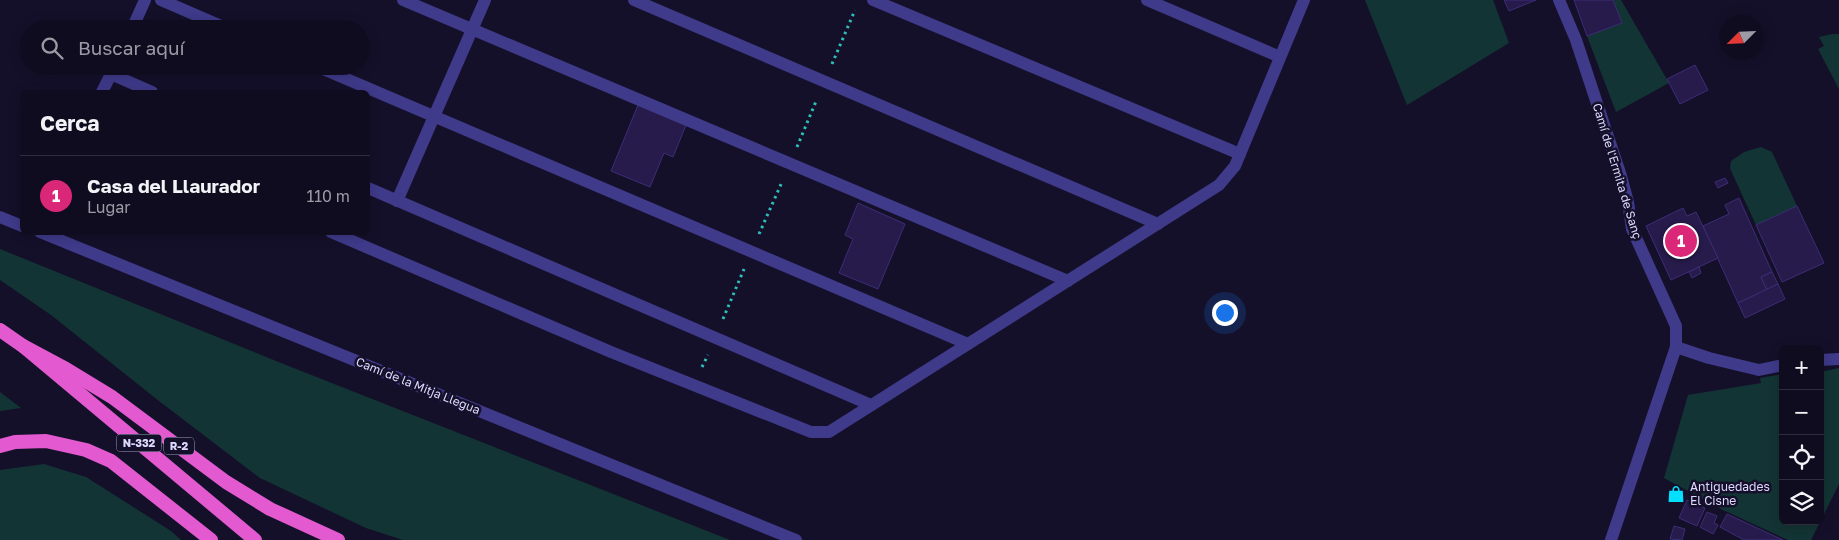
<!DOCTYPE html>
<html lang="es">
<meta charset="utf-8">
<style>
body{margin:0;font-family:"Golos Text",sans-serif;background:#1e1a2d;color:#f1f3f6}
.controls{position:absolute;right:15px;bottom:15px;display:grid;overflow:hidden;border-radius:8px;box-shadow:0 2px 12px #0003}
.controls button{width:45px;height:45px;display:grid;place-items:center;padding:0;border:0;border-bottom:1px solid #302c3e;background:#100c20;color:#f1f3f6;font:25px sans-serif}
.compass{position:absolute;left:1719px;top:15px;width:45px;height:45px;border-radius:50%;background:#100c20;box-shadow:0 2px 12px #0003;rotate:246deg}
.you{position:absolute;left:1224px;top:312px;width:18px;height:18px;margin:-12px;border:4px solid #fff;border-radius:50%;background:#1a73e8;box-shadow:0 0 0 8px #1a73e833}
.badge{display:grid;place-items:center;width:32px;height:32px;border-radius:50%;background:#db2777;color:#fff;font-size:16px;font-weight:700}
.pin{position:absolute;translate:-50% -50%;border:2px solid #fff;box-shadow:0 1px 5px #0006}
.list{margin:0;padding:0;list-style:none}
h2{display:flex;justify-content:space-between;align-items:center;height:65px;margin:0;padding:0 20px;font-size:21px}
h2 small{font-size:16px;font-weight:400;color:#9c9ba5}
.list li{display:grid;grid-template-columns:32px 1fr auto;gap:15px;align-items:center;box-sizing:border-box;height:80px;padding:0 20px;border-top:1px solid #302c3e}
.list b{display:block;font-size:19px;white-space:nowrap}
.list p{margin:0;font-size:16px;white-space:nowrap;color:#9c9ba5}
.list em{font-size:16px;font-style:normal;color:#9c9ba5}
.icon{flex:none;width:28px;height:28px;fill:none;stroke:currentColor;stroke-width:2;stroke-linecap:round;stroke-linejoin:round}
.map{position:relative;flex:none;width:1839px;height:540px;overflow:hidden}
.search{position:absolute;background:#100c20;box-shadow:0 2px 12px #0003;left:20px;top:20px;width:350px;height:55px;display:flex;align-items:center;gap:12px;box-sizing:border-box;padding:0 18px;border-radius:28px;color:#9c9ba5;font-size:19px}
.panel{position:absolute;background:#100c20;box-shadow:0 2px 12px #0003;left:20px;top:90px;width:350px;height:145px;border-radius:8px}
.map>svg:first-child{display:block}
</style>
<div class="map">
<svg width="1839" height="540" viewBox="0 0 1839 540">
<rect width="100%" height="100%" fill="#15102a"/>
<g fill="#133434">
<path d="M 1365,0 L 1493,0 L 1509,43 L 1407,105 Z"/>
<path d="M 1613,0 L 1621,0 L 1669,83 L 1616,112 L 1587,36 L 1622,23 Z"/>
<path d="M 1832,34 L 1839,34 L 1839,89 L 1818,49 L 1824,46 L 1819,37 Z"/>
<path d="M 1761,147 L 1772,152 L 1797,206 L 1756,225 L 1733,175 L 1730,168 L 1731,161 L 1744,152 Z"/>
<path d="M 0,249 L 286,365 L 730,540 L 403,540 L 366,528 L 260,478 L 159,401 L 51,315 L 0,280 Z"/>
<path d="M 1839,368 L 1839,484 L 1811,540 L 1788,540 L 1723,510 L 1664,478 L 1688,395 L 1761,383 L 1760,378 L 1783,374 L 1783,521 L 1820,521 L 1820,372 Z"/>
<path d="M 0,392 L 21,408 L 0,411 Z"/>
<path d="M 44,464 L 86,477 L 171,531 L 181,540 L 0,540 L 0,470 Z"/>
</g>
<g fill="#261b4b" stroke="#3d2d78">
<path d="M 1504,0 L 1536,0 L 1509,11 Z"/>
<path d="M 1574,0 L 1613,0 L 1622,23 L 1587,36 Z"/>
<path d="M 1695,65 L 1708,90 L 1680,104 L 1667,79 Z"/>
<path d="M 638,105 L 686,125 L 673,157 L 664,153 L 650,187 L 611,171 Z"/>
<path d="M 1725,178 L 1728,183 L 1718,188 L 1715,182 Z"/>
<path d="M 1739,198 L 1772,272 L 1761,277 L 1767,290 L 1738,303 L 1703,226 L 1729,214 L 1725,205 Z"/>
<path d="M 858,203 L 905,224 L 878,289 L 839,273 L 853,239 L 845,235 Z"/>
<path d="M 1797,206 L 1824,263 L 1782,282 L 1756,225 Z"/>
<path d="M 1683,208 L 1687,216 L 1696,212 L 1718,258 L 1671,280 L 1646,226 Z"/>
<path d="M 1699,267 L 1701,273 L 1692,278 L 1689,272 Z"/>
<path d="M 1772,272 L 1778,284 L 1767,290 L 1761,277 Z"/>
<path d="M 1778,284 L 1785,299 L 1745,318 L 1738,303 Z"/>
<path d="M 1687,500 L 1705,508 L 1697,526 L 1679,518 Z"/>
<path d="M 1707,512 L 1717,516 L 1714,523 L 1718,525 L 1713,534 L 1700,527 Z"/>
<path d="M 1727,514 L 1783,540 L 1744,540 L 1720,527 Z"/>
<path d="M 1674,526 L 1685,529 L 1682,540 L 1670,539 Z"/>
</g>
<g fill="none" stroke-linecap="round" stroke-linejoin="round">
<g stroke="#2dbfb9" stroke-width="3" stroke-dasharray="2.5 4" stroke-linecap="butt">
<path d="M 832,64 L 855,10"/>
<path d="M 797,147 L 817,99"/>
<path d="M 759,234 L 782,182"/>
<path d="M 723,319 L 744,269"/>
<path d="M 702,367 L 708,355"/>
</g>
<g stroke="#3f3a8a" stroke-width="12">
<path d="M 161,0 L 228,29"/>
<path d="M 403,0 L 1068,281"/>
<path d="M 634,0 L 1158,224"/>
<path d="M 873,0 L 1240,154"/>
<path d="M 1147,0 L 1280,57"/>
<path d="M 132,29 L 145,0"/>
<path d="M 316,66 L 968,344"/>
<path d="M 111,74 L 152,92"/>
<path d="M 102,92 L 115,66"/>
<path d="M 368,188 L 871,405"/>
<path d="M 397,201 L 485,0"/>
<path d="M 331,232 L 611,352 L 811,432 L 829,432 L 1219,185 L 1235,166 L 1304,0"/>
<path d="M 1676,347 L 1709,358 L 1759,370 L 1783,365"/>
<path d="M 1820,360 L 1839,359"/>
</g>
<path stroke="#3f3a8a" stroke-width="12" d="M 1559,0 L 1576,40 L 1621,176 L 1628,202 L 1632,229 L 1676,326 L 1676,347 L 1611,540"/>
<g stroke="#3f3a8a" stroke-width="12">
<path d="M 0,217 L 22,226"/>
<path d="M 40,232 L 796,540"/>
</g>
<g stroke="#e35ad0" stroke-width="14">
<path d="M 0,330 L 23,346 L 255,540"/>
<path d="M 23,346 L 66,369 L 112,397 L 226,482 L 270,509 L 338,540"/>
<path d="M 0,446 L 15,442 L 46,441 L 86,450 L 111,461 L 211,540"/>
</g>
</g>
<defs>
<g id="shop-bare" transform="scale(1.35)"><path d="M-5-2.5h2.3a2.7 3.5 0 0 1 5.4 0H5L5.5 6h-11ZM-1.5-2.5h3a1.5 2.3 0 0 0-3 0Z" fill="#05e0ff" stroke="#15102a" stroke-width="2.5" paint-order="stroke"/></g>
</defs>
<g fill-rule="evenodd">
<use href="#shop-bare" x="1676" y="494"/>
</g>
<g text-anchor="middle" stroke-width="5" stroke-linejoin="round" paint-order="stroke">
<g fill="#15102a" stroke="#a29dbf" stroke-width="1">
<rect x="116.5" y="434.5" width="45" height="17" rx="4"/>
<rect x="164" y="437.5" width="30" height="17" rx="4"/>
</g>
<g font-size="11" font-weight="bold" fill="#ded9ff">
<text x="139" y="447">N-332</text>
<text x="179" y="450">R-2</text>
</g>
<g font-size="12" fill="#ded9ff" stroke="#15102a">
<text transform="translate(1617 171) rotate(73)" y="4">Camí de l'Ermita de Sanç</text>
<text transform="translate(418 386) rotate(22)" y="4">Camí de la Mitja Llegua</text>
</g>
<g font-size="12" fill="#ded9ff" stroke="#15102a" text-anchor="start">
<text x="1690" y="491">Antiguedades<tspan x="1690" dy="14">El Cisne</tspan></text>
</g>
</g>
</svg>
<div class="controls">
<button>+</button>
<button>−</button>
<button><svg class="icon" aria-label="locate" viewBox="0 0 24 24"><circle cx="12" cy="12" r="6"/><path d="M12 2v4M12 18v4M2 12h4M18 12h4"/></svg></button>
<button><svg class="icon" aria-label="layers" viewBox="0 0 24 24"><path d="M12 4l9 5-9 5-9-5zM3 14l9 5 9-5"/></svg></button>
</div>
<svg class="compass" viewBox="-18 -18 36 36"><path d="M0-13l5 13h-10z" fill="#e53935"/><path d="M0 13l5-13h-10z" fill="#9c9ba5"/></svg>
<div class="you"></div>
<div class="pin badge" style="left:1681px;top:241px">1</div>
<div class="search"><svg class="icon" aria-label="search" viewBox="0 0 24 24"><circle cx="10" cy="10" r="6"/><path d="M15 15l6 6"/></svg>Buscar aquí</div>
<section class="panel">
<h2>Cerca<small></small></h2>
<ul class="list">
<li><span class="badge">1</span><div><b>Casa del Llaurador</b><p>Lugar</p></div><em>110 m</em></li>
</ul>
</section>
</div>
